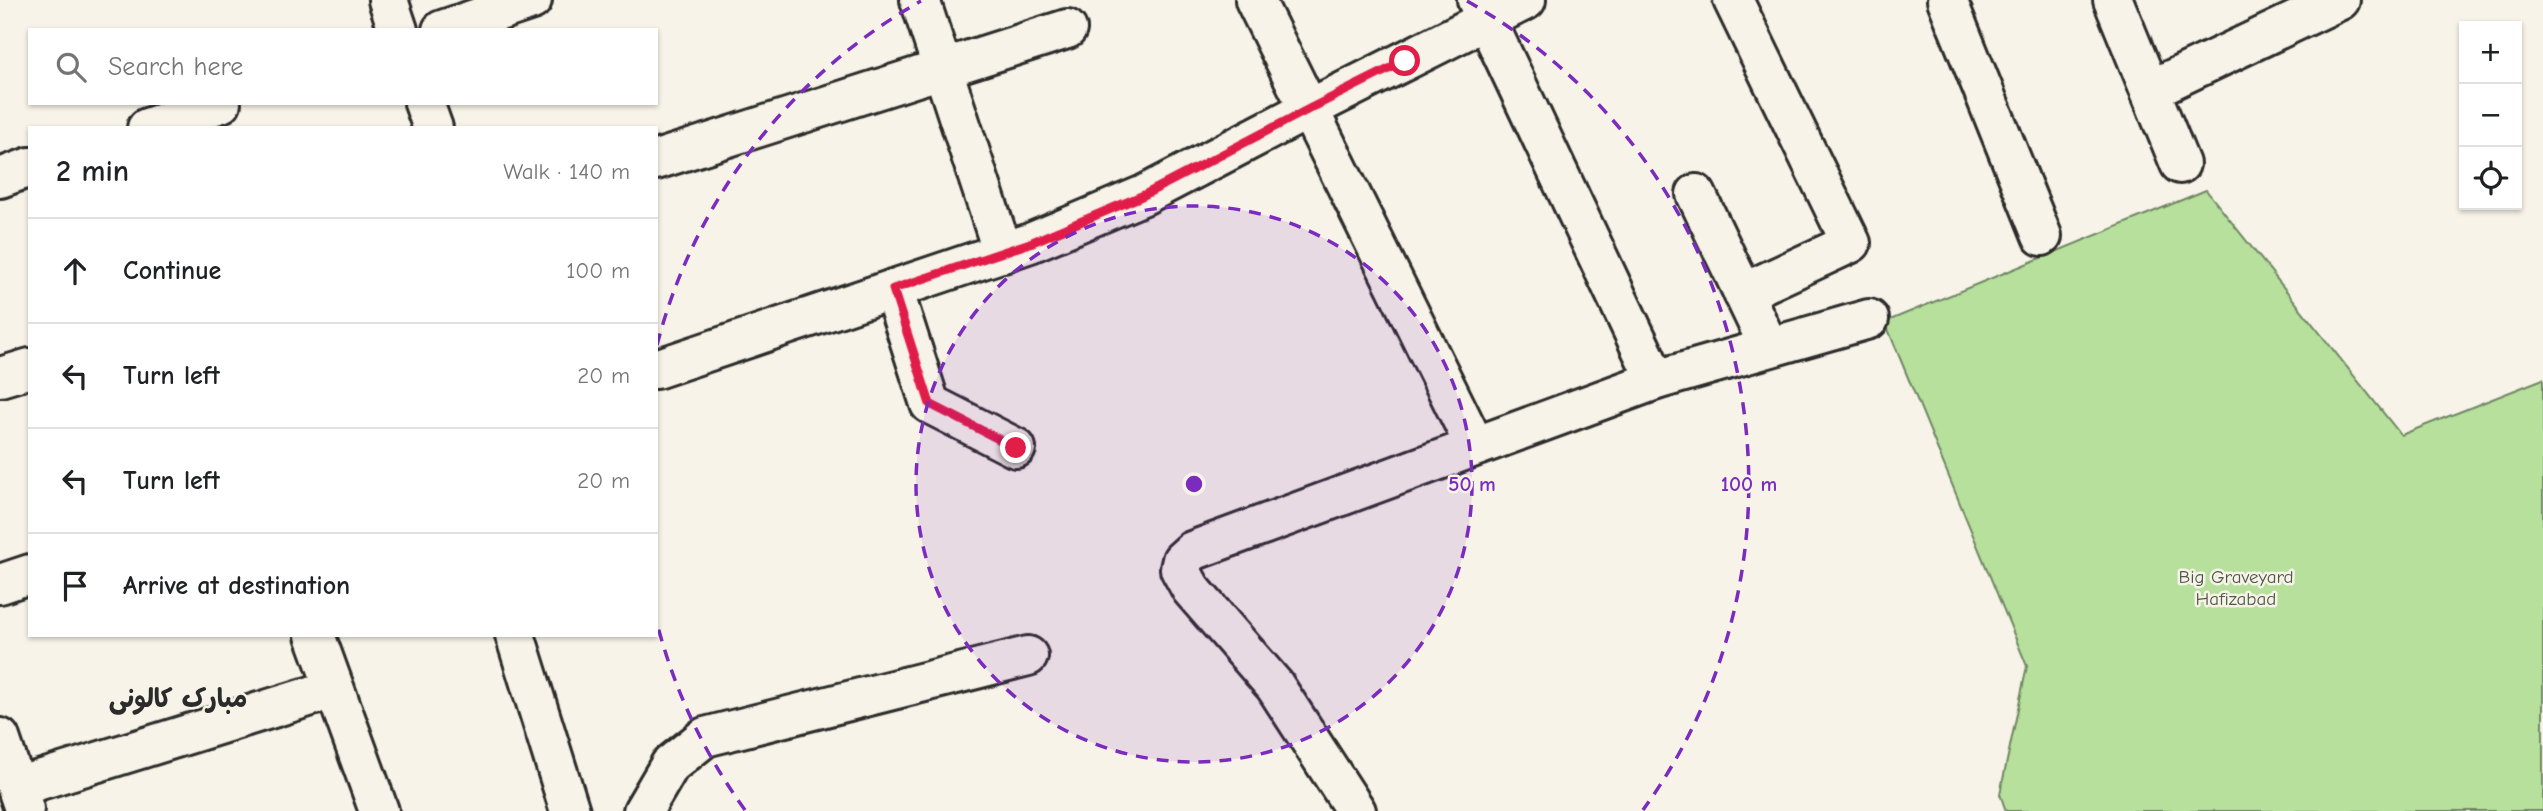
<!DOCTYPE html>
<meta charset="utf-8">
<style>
body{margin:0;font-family:"Comic Neue","Playpen Sans Arabic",sans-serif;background:#f6f6f6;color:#202124}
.controls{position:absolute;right:21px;top:21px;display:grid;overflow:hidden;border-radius:0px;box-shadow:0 2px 5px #0004}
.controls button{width:63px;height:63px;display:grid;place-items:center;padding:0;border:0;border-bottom:2px solid #e0e0e0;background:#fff;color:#202124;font:35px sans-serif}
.stop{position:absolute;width:21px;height:21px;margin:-16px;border:5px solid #e11d48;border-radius:50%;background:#fff}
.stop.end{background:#e11d48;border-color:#fff;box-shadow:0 2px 7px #0008}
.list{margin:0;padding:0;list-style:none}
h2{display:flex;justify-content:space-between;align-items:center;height:91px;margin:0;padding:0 28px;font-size:30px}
h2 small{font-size:23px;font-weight:400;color:#757577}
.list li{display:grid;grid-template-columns:46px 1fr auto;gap:21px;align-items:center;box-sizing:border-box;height:105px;padding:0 28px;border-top:2px solid #e0e0e0}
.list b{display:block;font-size:26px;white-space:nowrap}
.list em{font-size:23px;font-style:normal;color:#757577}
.icon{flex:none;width:38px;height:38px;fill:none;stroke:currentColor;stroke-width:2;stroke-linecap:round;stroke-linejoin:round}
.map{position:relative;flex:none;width:2543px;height:811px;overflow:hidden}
.search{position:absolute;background:#fff;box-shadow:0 2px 5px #0004;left:28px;top:28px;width:630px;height:77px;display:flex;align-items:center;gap:18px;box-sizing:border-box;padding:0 24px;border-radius:0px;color:#757577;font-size:26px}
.panel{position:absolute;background:#fff;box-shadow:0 2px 5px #0004;left:28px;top:126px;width:630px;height:511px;border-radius:0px}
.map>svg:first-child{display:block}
</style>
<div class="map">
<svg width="2543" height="811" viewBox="0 0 2543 811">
<rect width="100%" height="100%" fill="#f7f3e8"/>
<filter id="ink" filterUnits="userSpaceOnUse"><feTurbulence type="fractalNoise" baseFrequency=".0143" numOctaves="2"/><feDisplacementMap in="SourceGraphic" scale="14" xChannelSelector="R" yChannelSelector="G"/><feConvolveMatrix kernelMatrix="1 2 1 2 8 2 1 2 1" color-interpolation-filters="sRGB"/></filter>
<g filter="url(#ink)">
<path fill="#b6e09c" stroke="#708664" stroke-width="2" d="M 2206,190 L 2401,435 L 2543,379 L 2543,811 L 2006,811 L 2000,794 L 2027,666 L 1885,322 Z"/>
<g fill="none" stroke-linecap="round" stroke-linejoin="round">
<g stroke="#2b2b2b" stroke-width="44">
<g id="street">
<path d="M 388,0 L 398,30"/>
<path d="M 920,0 L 1003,253"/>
<path d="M 1255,0 L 1475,446"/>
<path d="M 1477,0 L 1656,380"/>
<path d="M 1733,0 L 1851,243 L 1743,293"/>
<path d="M 1947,0 L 2042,236"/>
<path d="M 2113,0 L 2180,164"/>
<path d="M 442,30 L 532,0"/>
<path d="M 2150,90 L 2340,0"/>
<path d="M 424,103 L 433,128"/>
<path d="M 147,128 L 221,103"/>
<path d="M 656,160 L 1067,29"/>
<path d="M 0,178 L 30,167"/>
<path d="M 1696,194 L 1769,347"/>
<path d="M 893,289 L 930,404 L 1016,448"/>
<path d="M 656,369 L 1030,243 L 1144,195 L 1309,109 L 1526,0"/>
<path d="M 0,377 L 30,368"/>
<path d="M 0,584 L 30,574"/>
<path d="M 315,635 L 379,811"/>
<path d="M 515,635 L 570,811"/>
<path d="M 0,738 L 24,809"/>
<path d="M 17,787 L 334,689"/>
<path d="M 643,811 L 670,765 L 705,737 L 1028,656"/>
<path d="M 1356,811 L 1275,686 L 1191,589 L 1180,569 L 1182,560 L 1192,551 L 1656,380 L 1869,319"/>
</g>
</g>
<use href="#street" stroke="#f7f3e8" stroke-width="38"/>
</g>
</g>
<g fill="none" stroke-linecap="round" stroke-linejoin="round" filter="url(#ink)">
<path stroke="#e11d48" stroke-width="9" d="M 1016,448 L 930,404 L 893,289 L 1030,243 L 1144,195 L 1309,109 L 1405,61"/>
</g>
<circle cx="1194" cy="484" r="278" fill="#7b2cbf" fill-opacity=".12"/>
<g fill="none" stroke="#7b2cbf" stroke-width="3.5" stroke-dasharray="12 9">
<circle cx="1194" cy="484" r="278"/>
<path d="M745 810A555 555 0 0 1 657 623M657 345A555 555 0 0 1 921 1M1467 1A555 555 0 0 1 1643 810"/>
</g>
<g text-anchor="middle" stroke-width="5" stroke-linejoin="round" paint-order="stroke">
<g font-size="19" fill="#4e5847" stroke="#f7f3e8">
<text x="2236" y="583">Big Graveyard<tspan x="2236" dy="22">Hafizabad</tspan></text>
</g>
<g font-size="26" font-weight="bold" fill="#2b2b2b" stroke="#f7f3e8">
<text x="178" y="707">مبارک کالونی</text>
</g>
</g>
<circle cx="1194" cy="484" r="10" fill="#7b2cbf" stroke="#f7f3e8" stroke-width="3.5"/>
<g font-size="21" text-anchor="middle" font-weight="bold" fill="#7b2cbf" stroke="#f7f3e8" stroke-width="5" stroke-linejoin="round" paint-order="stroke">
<text x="1472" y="491">50 m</text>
<text x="1749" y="491">100 m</text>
</g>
</svg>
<div class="controls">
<button>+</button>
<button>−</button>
<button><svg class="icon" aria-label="locate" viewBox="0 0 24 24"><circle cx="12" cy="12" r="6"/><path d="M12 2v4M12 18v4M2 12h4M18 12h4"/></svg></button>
</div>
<div class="stop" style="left:1405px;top:61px"></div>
<div class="stop end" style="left:1016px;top:448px"></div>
<div class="search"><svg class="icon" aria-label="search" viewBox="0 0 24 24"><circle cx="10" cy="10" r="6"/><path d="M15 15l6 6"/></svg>Search here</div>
<section class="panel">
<h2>2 min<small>Walk · 140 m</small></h2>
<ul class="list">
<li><svg class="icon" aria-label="ahead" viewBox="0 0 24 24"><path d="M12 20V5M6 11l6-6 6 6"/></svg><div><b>Continue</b></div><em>100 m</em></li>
<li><svg class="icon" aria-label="left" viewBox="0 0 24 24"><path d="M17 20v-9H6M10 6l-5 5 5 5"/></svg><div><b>Turn left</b></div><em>20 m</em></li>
<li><svg class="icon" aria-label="left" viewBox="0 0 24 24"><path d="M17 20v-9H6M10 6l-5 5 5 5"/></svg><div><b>Turn left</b></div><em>20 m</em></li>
<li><svg class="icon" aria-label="arrive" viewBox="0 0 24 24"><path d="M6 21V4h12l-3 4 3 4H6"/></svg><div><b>Arrive at destination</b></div></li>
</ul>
</section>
</div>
